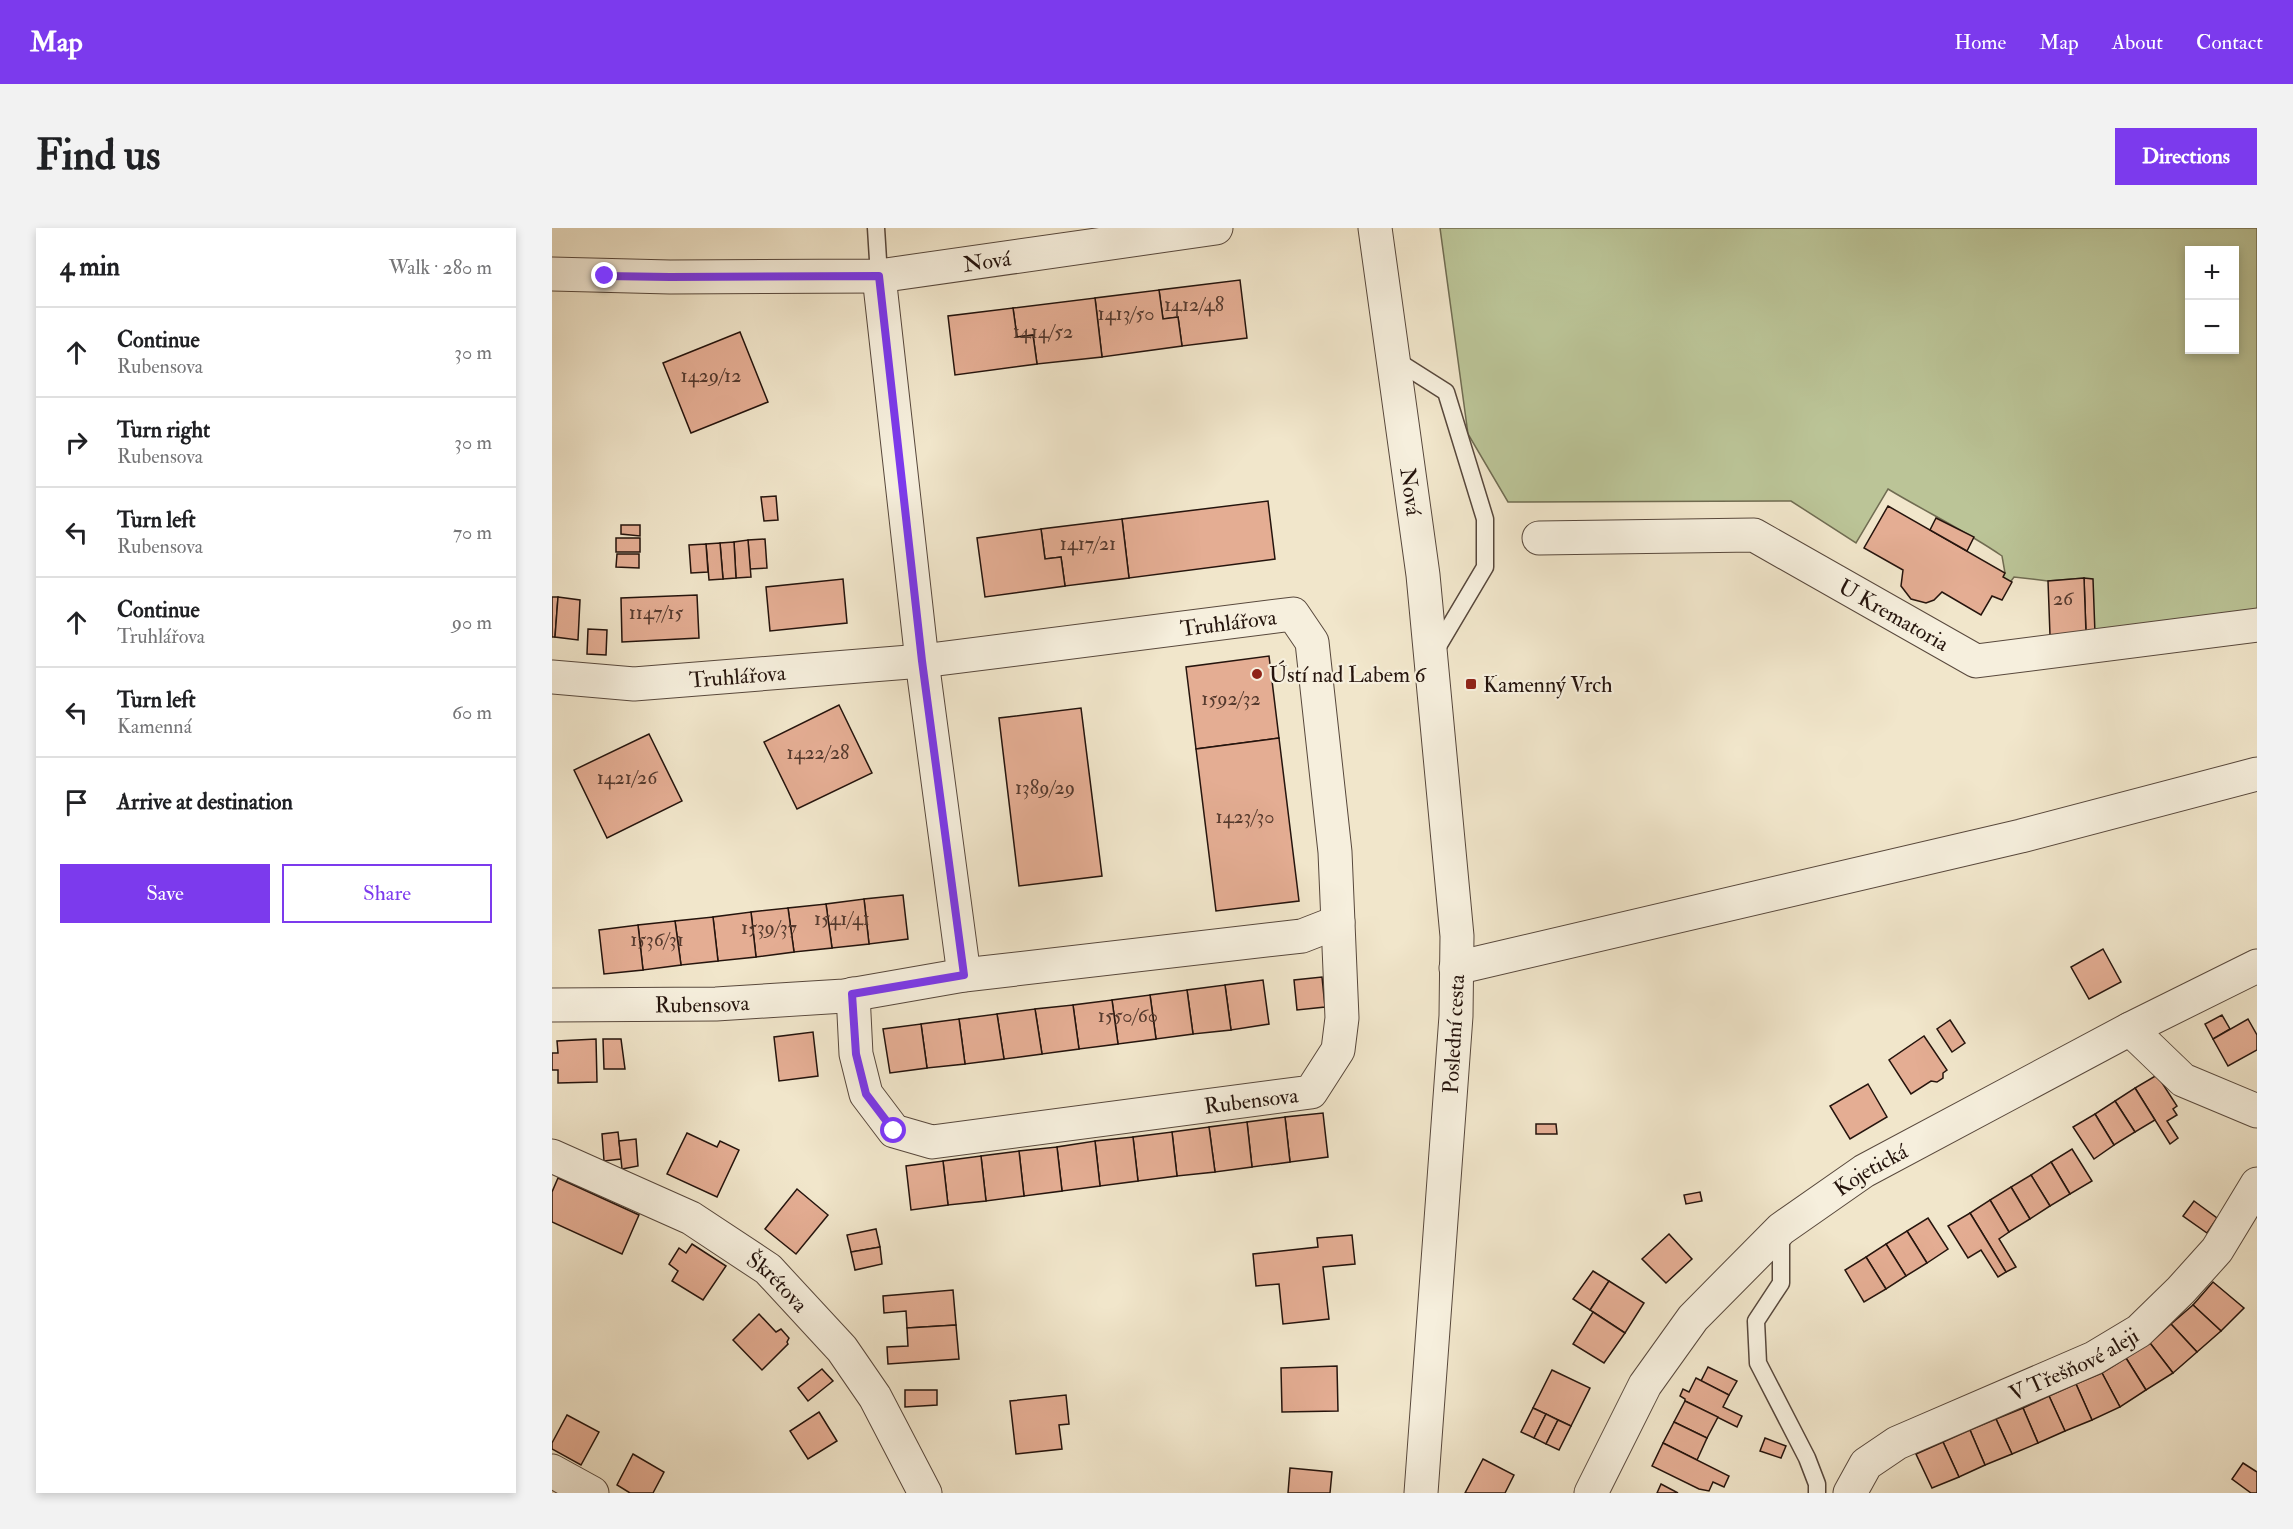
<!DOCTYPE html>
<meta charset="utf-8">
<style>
body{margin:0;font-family:"IM FELL Double Pica",serif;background:#f2f2f2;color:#202124}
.controls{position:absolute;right:18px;top:18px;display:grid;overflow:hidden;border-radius:0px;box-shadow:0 3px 9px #0003}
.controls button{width:54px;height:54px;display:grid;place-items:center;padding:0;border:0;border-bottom:2px solid #e0e0e0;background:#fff;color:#202124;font:30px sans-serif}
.stop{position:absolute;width:18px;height:18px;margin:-14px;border:4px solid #7c3aed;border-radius:50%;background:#fff}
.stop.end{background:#7c3aed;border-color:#fff;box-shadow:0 2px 6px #0008}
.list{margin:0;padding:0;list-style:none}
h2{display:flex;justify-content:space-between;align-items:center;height:78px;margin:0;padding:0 24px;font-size:26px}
h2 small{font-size:20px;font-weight:400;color:#757577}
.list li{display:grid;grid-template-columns:39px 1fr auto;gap:18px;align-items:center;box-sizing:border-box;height:90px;padding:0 24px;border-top:2px solid #e0e0e0}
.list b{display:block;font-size:22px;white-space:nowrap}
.list p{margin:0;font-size:20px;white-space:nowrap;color:#757577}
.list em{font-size:20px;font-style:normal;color:#757577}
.actions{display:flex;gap:12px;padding:18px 24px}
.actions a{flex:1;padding:14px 0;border:2px solid #7c3aed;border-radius:0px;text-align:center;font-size:21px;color:#7c3aed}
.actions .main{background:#7c3aed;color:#fff}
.icon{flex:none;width:33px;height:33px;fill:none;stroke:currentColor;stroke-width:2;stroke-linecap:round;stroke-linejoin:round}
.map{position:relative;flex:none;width:1705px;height:1265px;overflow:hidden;border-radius:0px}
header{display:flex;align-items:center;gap:36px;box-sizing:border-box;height:84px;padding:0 30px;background:#7c3aed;color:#fff}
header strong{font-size:28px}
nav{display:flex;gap:33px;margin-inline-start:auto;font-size:21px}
.intro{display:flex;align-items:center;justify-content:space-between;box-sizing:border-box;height:144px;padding:0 36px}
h1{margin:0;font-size:42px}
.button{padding:15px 27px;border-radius:0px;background:#7c3aed;color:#fff;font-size:21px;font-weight:700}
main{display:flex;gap:36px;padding:0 36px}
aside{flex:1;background:#fff;border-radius:0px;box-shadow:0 3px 9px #0003}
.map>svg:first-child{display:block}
</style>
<header>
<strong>Map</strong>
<nav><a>Home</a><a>Map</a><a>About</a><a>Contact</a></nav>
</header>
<div class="intro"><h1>Find us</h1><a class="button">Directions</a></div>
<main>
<aside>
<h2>4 min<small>Walk · 280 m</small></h2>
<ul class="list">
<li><svg class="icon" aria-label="ahead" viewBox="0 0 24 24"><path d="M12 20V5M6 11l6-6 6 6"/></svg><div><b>Continue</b><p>Rubensova</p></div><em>30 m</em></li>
<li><svg class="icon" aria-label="right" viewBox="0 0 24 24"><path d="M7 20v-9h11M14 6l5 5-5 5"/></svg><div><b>Turn right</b><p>Rubensova</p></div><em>30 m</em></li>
<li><svg class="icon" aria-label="left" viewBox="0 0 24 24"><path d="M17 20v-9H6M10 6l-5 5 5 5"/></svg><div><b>Turn left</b><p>Rubensova</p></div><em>70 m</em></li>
<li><svg class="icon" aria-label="ahead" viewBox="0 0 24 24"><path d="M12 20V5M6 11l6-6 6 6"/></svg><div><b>Continue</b><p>Truhlářova</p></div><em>90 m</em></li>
<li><svg class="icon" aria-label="left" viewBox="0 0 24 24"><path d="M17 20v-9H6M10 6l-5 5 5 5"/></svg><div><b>Turn left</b><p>Kamenná</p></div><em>60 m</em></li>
<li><svg class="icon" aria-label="arrive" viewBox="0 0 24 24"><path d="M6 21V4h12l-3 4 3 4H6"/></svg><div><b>Arrive at destination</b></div></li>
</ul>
<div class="actions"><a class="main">Save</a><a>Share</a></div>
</aside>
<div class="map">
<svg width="1705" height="1265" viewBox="0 0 1705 1265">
<rect width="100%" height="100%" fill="#f1e6cb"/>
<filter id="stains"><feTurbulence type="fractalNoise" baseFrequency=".00333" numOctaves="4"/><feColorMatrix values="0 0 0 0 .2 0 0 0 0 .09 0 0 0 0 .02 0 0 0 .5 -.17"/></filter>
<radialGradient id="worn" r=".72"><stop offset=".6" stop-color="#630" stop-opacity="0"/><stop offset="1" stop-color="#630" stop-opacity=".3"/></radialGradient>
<path fill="#bbc497" stroke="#706c52" stroke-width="1.5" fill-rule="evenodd" d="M 888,0 L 1705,0 L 1705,383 L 1543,404 L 1532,350 L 1496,353 L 1462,349 L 1451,364 L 1445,362 L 1453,345 L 1450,328 C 1414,303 1374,284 1336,261 L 1304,315 L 1239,273 L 956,274 L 916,206 ZM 1638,22 L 1682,22 L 1682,122 L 1638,122 Z"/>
<g fill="#e4ad93" stroke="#25140d" stroke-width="1.5">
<path d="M 688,52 L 695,110 L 630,118 L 626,89 L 611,91 L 607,62 Z"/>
<path d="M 607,62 L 611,91 L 626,89 L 630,118 L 550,129 L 543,70 Z"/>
<path d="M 543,70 L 550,129 L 485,136 L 481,107 L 465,109 L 461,80 Z"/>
<path d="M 461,80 L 465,109 L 481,107 L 485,136 L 403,147 L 396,88 Z"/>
<path d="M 188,104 L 216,174 L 139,205 L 111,135 Z"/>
<path d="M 224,268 L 226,292 L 212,293 L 209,269 Z"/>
<path d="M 716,273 L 723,331 L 577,350 L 570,291 Z"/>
<path d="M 1336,278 L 1453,345 L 1451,349 L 1460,354 L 1450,372 L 1440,368 L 1429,387 L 1390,364 L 1382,372 L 1374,375 L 1359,371 L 1349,358 L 1351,342 L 1312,320 Z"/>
<path d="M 1384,290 L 1422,309 L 1415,323 L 1378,302 Z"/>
<path d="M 570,291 L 577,350 L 513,358 L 509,329 L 493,331 L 489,301 Z"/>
<path d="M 69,297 L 88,297 L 88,308 L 69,306 Z"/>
<path d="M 489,301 L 493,331 L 509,329 L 513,358 L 433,369 L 425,310 Z"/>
<rect x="64" y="310" width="24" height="14"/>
<path d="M 213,311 L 215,340 L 198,341 L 196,312 Z"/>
<path d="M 196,312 L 199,349 L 184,350 L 182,314 Z"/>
<path d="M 182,314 L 184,350 L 171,351 L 168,315 Z"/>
<path d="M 168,315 L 171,351 L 157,352 L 154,316 Z"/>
<path d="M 154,316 L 156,344 L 139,345 L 137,317 Z"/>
<path d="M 65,326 L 87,326 L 87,340 L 64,339 Z"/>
<path d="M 1532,350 L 1541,351 L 1543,406 L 1534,405 Z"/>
<path d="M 1532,350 L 1534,405 L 1498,407 L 1496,353 Z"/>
<path d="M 291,351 L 295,395 L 218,403 L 214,359 Z"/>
<path d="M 145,367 L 147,410 L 70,414 L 69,370 Z"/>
<path d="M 0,369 L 6,369 L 3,409 L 0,409 Z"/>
<path d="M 6,369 L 28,372 L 26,412 L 3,409 Z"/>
<path d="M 36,401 L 55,402 L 54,427 L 35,426 Z"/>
<path d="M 717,428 L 727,510 L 644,521 L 634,439 Z"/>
<path d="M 287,477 L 320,545 L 245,581 L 212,514 Z"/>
<path d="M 529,480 L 550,648 L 467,658 L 447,490 Z"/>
<path d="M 97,506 L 130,573 L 55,610 L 22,542 Z"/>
<path d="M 727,510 L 747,673 L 664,683 L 644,521 Z"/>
<path d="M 351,667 L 356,711 L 317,716 L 312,671 Z"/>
<path d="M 312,671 L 317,716 L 280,720 L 274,676 Z"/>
<path d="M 274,676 L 280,720 L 242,724 L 236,680 Z"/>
<path d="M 236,680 L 242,724 L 204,729 L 199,684 Z"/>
<path d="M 199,684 L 204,729 L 166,733 L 161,689 Z"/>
<path d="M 161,689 L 166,733 L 129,737 L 123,693 Z"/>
<path d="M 123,693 L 129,737 L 91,742 L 86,697 Z"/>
<path d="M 86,697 L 91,742 L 52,746 L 47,702 Z"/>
<path d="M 1551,721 L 1569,754 L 1537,771 L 1519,739 Z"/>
<path d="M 770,749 L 773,779 L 745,782 L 742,752 Z"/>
<path d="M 711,752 L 717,796 L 679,802 L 673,757 Z"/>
<path d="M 673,757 L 679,802 L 641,806 L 635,762 Z"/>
<path d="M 635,762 L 641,806 L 604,811 L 598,767 Z"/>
<path d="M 598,767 L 604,811 L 566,816 L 560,772 Z"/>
<path d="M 560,772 L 566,816 L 527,821 L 521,777 Z"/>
<path d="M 521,777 L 527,821 L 490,826 L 483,781 Z"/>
<path d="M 483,781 L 490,826 L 452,831 L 445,786 Z"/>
<path d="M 445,786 L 452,831 L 413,836 L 407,791 Z"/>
<path d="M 1670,787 L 1678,801 L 1661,811 L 1653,796 Z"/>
<path d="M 407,791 L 413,836 L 375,840 L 369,796 Z"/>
<path d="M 1696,791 L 1705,807 L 1705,822 L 1676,838 L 1661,811 Z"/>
<path d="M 1398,792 L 1413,815 L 1400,824 L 1385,801 Z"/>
<path d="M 369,796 L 375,840 L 338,845 L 331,801 Z"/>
<path d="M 261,804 L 266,848 L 227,853 L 222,809 Z"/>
<path d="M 1372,808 L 1395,842 L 1391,845 L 1391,850 L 1385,854 L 1379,853 L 1359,866 L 1337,832 Z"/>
<path d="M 44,811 L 45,854 L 6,855 L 6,842 L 0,842 L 0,825 L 6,825 L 5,813 Z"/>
<path d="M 51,811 L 69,811 L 73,841 L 52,841 Z"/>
<path d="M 1605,847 L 1625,878 L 1621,881 L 1625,887 L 1615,893 L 1626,910 L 1618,916 L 1583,860 Z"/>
<path d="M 1316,856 L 1335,889 L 1298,911 L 1278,878 Z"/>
<path d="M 1583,860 L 1603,892 L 1583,904 L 1563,873 Z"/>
<path d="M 1563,873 L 1583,904 L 1562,917 L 1543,886 Z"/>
<path d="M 771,885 L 776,929 L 738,934 L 733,889 Z"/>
<path d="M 1543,886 L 1562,917 L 1542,931 L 1521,899 Z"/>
<path d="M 733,889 L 738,934 L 700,939 L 695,894 Z"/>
<path d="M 695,894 L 700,939 L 663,944 L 657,899 Z"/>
<path d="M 984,896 L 1004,896 L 1005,906 L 984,906 Z"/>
<path d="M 657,899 L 663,944 L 625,948 L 620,904 Z"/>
<path d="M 66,904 L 69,931 L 52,933 L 50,906 Z"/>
<path d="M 620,904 L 625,948 L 586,953 L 581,909 Z"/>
<path d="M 135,905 L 165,919 L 168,913 L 187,922 L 165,969 L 115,946 Z"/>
<path d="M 581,909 L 586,953 L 548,958 L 543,913 Z"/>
<path d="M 84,911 L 86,938 L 70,941 L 67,913 Z"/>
<path d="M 543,913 L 548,958 L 510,963 L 505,919 Z"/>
<path d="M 505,919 L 510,963 L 472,968 L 467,923 Z"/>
<path d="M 1520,921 L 1540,953 L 1518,966 L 1499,934 Z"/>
<path d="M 467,923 L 472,968 L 434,973 L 429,928 Z"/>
<path d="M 429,928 L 434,973 L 396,977 L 391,933 Z"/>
<path d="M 391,933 L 396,977 L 359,982 L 354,938 Z"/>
<path d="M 1499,934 L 1518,966 L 1498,978 L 1479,947 Z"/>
<path d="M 1479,947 L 1498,978 L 1478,991 L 1459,959 Z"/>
<path d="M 6,950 L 87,987 L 70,1026 L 0,994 L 0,964 Z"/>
<path d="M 1459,959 L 1478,991 L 1457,1004 L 1438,972 Z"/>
<path d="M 245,961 L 276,987 L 244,1026 L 213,1001 Z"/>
<path d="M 1148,964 L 1150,973 L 1134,976 L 1132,967 Z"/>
<path d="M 1438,972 L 1457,1004 L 1447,1011 L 1464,1039 L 1454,1044 L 1418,985 Z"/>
<path d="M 1642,973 L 1665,990 L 1655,1005 L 1631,988 Z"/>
<path d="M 1418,985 L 1454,1044 L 1446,1049 L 1429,1022 L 1416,1030 L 1396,998 Z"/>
<path d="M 1376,990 L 1396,1021 L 1375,1035 L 1355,1003 Z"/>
<path d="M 324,1001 L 328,1019 L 299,1024 L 295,1007 Z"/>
<path d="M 1355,1003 L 1375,1035 L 1354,1048 L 1334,1016 Z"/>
<path d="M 1117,1006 L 1140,1031 L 1114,1055 L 1090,1031 Z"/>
<path d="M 800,1007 L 803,1036 L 771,1039 L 777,1091 L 731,1096 L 727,1056 L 704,1058 L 701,1026 L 766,1019 L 765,1010 Z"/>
<path d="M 140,1016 L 174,1038 L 151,1072 L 120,1053 L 126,1043 L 117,1036 L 127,1020 L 134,1025 Z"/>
<path d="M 1334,1016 L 1354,1048 L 1334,1061 L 1314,1029 Z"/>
<path d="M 328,1019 L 330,1036 L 303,1042 L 299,1024 Z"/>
<path d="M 1314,1029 L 1334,1061 L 1312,1074 L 1293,1042 Z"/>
<path d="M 1041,1043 L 1057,1053 L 1038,1082 L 1021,1071 Z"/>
<path d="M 1057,1053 L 1092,1075 L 1073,1105 L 1038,1082 Z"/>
<path d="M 1661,1054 L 1692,1080 L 1669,1103 L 1641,1077 Z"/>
<path d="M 401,1062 L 404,1097 L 355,1100 L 354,1083 L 332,1085 L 331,1068 Z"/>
<path d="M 1641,1077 L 1669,1103 L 1645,1124 L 1619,1096 Z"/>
<path d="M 1041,1084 L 1073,1105 L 1052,1135 L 1021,1116 Z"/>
<path d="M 207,1086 L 224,1104 L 229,1101 L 237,1110 L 235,1114 L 236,1116 L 210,1142 L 181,1112 Z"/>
<path d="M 1619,1096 L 1645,1124 L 1621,1145 L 1598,1115 Z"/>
<path d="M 404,1097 L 407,1131 L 336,1136 L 335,1119 L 356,1118 L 355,1100 Z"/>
<path d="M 1598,1115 L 1621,1145 L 1594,1162 L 1574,1130 Z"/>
<path d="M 1574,1130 L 1594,1162 L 1568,1179 L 1550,1145 Z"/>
<path d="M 785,1138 L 786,1183 L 730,1184 L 729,1140 Z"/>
<path d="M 1156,1139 L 1185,1153 L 1177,1167 L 1149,1153 Z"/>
<path d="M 270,1141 L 281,1153 L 256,1173 L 246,1160 Z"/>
<path d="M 1000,1142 L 1038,1160 L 1019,1198 L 981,1180 Z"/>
<path d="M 1550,1145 L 1568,1179 L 1540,1192 L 1524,1156 Z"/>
<path d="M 1144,1150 L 1177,1167 L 1171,1179 L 1190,1188 L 1185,1199 L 1133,1173 L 1133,1171 L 1128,1168 L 1131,1161 L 1137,1164 Z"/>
<path d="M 1524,1156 L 1540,1192 L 1513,1203 L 1497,1168 Z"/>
<path d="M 353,1162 L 385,1162 L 385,1177 L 353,1179 Z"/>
<path d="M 514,1167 L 517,1196 L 507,1197 L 510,1221 L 464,1226 L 458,1173 Z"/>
<path d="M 1497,1168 L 1513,1203 L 1486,1215 L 1471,1180 Z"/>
<path d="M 1133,1173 L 1166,1189 L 1155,1210 L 1122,1194 Z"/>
<path d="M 981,1180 L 994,1186 L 982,1210 L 969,1204 Z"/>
<path d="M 1471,1180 L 1486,1215 L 1460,1226 L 1444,1191 Z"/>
<path d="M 267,1184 L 285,1213 L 256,1231 L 238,1203 Z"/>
<path d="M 994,1186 L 1006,1192 L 994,1216 L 982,1210 Z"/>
<path d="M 15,1187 L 47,1204 L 29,1237 L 0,1221 L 0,1215 Z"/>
<path d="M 1444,1191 L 1460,1226 L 1433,1237 L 1418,1202 Z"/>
<path d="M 1006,1192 L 1019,1198 L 1007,1222 L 994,1216 Z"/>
<path d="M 1122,1194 L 1155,1210 L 1145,1232 L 1111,1215 Z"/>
<path d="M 1418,1202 L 1433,1237 L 1407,1249 L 1391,1214 Z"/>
<path d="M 1213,1210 L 1234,1218 L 1229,1230 L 1208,1223 Z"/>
<path d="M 1391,1214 L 1407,1249 L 1380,1260 L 1364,1226 Z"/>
<path d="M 1111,1215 L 1177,1248 L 1172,1259 L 1161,1254 L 1157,1263 L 1147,1261 L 1100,1238 Z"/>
<path d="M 81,1226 L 112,1244 L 101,1265 L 78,1265 L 65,1257 Z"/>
<path d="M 931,1231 L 962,1247 L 953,1265 L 913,1265 Z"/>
<path d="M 1691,1235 L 1705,1244 L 1705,1265 L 1699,1265 L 1680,1251 Z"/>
<path d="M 738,1240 L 780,1244 L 778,1265 L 736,1265 Z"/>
<path d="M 1109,1256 L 1126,1265 L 1105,1265 Z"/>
</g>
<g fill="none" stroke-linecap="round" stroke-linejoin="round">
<g stroke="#58483c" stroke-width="19">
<g id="service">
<path d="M 324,0 L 327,48"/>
<path d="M 842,131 L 894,164 L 933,291 L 933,339 L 882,425"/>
<path d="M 1229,1002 L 1229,1055 L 1204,1093 L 1206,1135 L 1255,1230 L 1265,1256 L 1265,1265"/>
</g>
</g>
<g stroke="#58483c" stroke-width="35">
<g id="minor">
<path id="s1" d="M 0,46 L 118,49 L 327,48 L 664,0"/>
<path d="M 327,48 L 370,433 L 412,747"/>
<path id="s2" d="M 987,310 L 1202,307 L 1424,433 L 1705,397"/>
<path id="s3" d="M 0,449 L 82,456 L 370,433 L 741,386 L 760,414 L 783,624 L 790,790 L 786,822 L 759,864 L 380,914 L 342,903 L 314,866 L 304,826 L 301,766"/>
<path id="s4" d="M 0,777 L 164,776 L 292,768 L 412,747 L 750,708 L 786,694"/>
<path d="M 1578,801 L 1631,852 L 1705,883"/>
<path id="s5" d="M 0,928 L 139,990 L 216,1041 L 290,1121 L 323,1169 L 373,1265"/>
<path d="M 0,1243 L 40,1265"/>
<path id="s6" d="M 1298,1265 L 1314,1236 L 1345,1215 L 1542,1130 L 1587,1103 L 1629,1062 L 1665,1022 L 1705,956"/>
</g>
</g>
<g stroke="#58483c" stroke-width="35">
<g id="tertiary">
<path id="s7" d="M 823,0 L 871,347 L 905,708 L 904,788 L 869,1265"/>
<path d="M 904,740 L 1469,608 L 1705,546"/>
<path id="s8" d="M 1039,1265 L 1093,1157 L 1141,1090 L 1229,1001 L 1312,943 L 1578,801 L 1705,738"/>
</g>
</g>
<use href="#service" stroke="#f6efdd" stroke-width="16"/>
<use href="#minor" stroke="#f6efdd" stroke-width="33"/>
<use href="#tertiary" stroke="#f6efdd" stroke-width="33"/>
</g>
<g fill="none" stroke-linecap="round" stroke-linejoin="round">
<path stroke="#7c3aed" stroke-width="8" d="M 53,48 L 118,49 L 327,48 L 370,433 L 412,747 L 300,766 L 304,826 L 314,866 L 342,903"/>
</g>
<g fill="#8f2418" stroke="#f6efdd" stroke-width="2">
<circle cx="705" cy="446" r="6"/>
<rect x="913" y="450" width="12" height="12" rx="3"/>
</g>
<g text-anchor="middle" stroke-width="4.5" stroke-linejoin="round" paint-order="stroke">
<g font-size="20" fill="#553a2e">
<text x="642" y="83">1412/48</text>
<text x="574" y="92">1413/50</text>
<text x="491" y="110">1414/52</text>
<text x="159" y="154">1429/12</text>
<text x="536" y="322">1417/21</text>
<text x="1511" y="377">26</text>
<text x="104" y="391">1147/15</text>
<text x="679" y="477">1592/32</text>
<text x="266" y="531">1422/28</text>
<text x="75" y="556">1421/26</text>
<text x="493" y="566">1389/29</text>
<text x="693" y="595">1423/30</text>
<text x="290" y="697">1541/41</text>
<text x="217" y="706">1539/37</text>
<text x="105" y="718">1536/31</text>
<text x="576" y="794">1550/60</text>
</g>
<g font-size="22" fill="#25140d" stroke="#f6efdd">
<text dy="8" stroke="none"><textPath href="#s1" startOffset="436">Nová</textPath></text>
<text dy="8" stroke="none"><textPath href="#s7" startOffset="266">Nová</textPath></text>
<text dy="8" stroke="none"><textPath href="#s2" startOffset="376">U Krematoria</textPath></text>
<text dy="8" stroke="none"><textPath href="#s3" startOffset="680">Truhlářova</textPath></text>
<text dy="8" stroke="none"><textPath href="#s3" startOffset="186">Truhlářova</textPath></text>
<text dy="8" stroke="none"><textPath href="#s4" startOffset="150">Rubensova</textPath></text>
<text transform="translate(901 806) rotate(-87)" y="8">Poslední cesta</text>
<text transform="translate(699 872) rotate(-7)" y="8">Rubensova</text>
<text dy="8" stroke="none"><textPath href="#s8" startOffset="436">Kojetická</textPath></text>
<text dy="8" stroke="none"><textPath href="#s5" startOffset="260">Škrétova</textPath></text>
<text dy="8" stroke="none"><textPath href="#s6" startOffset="264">V Třešňové aleji</textPath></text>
</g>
<g font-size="22" fill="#25140d" stroke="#f6efdd" text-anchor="start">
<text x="717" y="454">Ústí nad Labem 6</text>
<text x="931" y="464">Kamenný Vrch</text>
</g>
</g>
<rect width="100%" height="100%" filter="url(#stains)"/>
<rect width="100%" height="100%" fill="url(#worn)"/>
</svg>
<div class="controls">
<button>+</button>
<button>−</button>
</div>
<div class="stop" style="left:342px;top:903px"></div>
<div class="stop end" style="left:53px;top:48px"></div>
</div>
</main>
